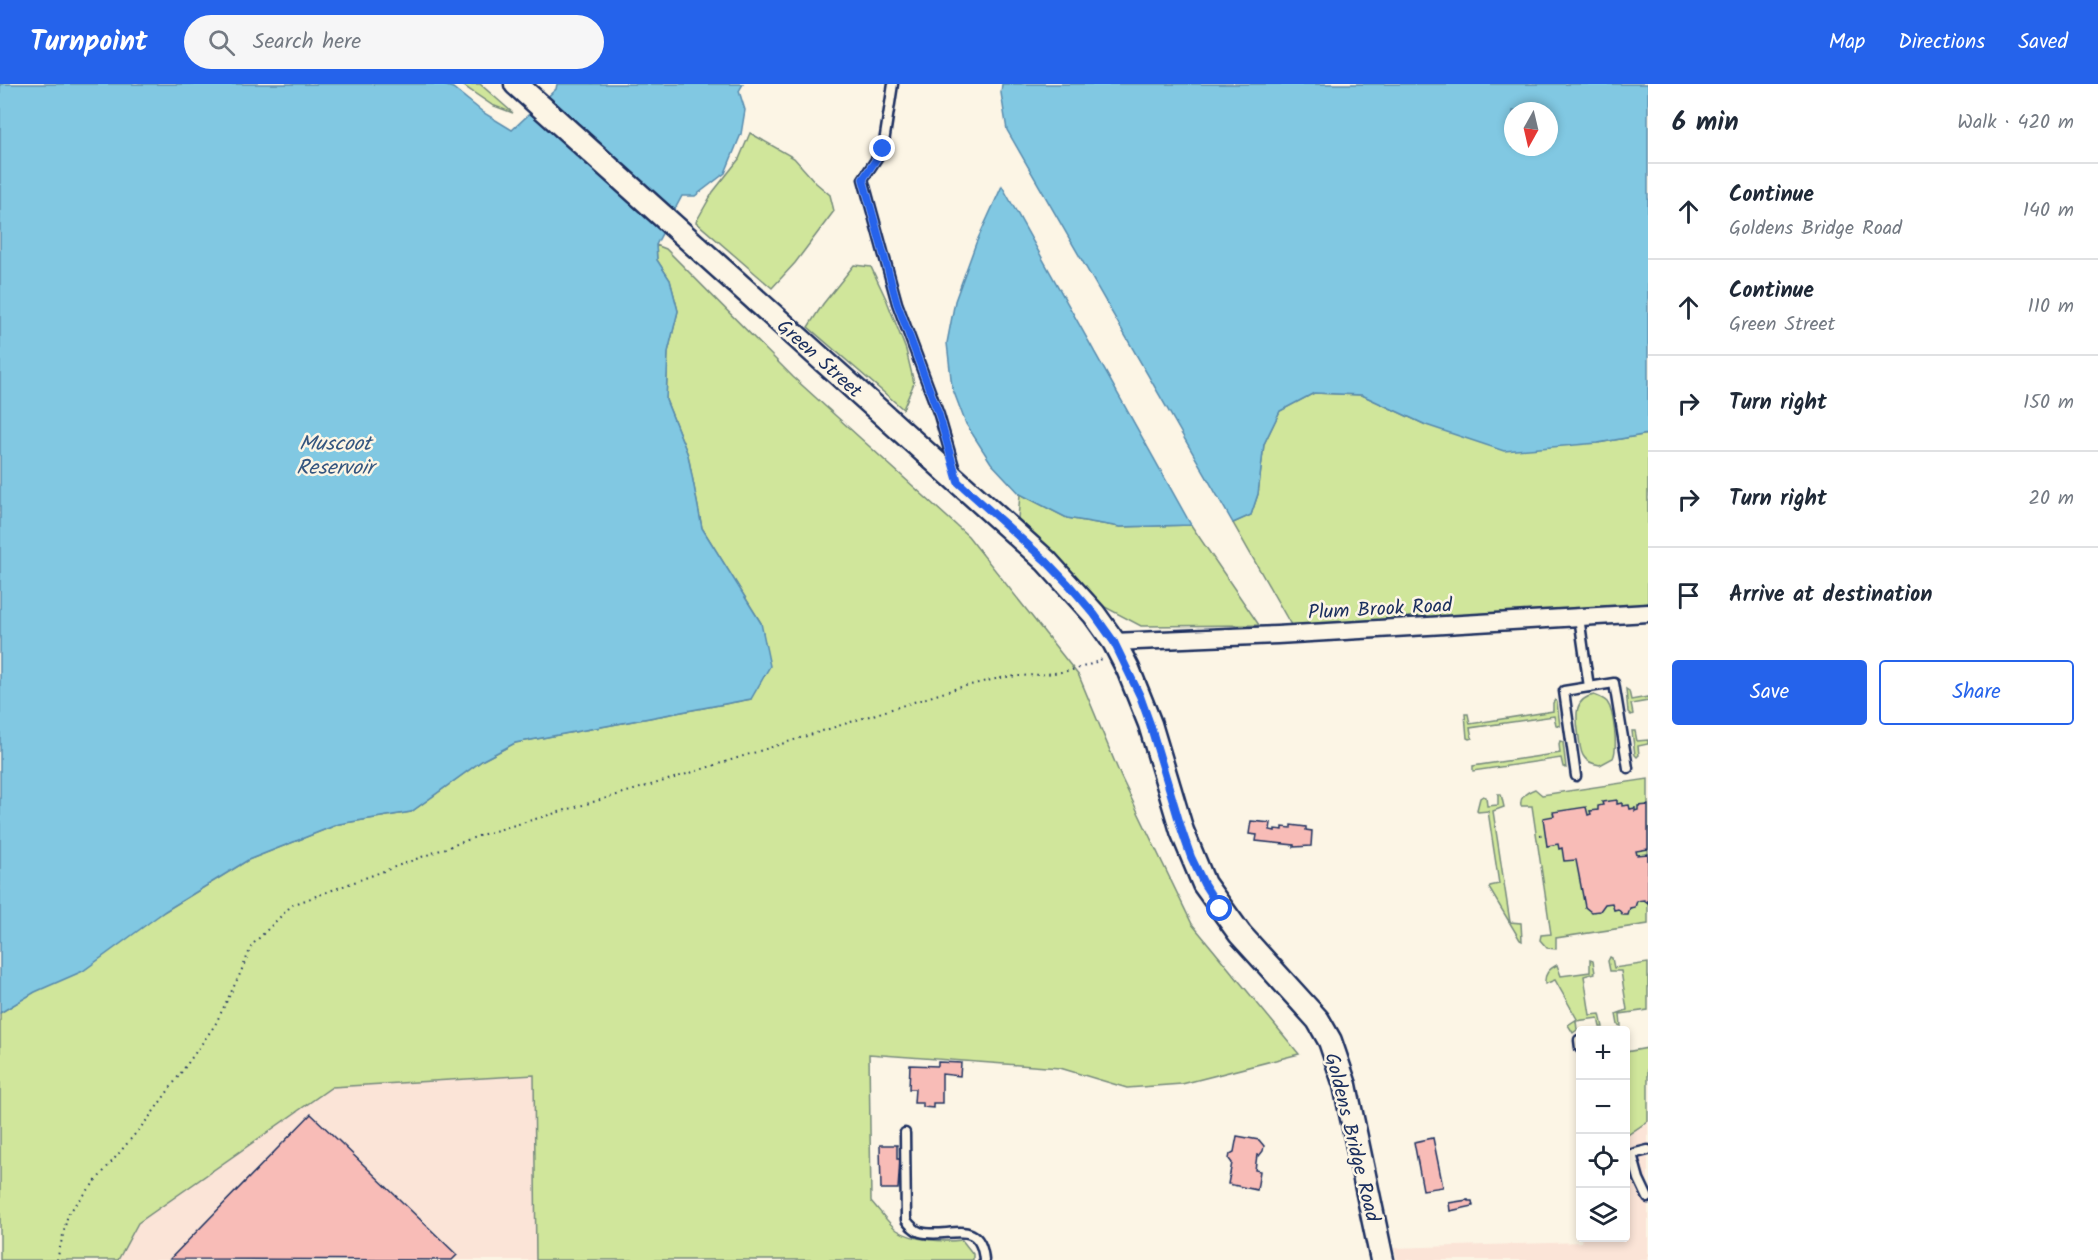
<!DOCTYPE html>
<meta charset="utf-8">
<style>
body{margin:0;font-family:Kalam,sans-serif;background:#f6f6f7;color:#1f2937}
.controls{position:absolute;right:18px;bottom:18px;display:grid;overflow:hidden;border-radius:6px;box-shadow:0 3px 9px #0003}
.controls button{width:54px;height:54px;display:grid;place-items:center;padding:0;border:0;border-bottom:2px solid #e0e1e3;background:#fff;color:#1f2937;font:30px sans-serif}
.compass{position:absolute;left:1504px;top:18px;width:54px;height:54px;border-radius:50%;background:#fff;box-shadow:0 3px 9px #0003;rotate:188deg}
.stop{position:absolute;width:18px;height:18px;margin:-14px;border:4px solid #2563eb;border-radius:50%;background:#fff}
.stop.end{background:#2563eb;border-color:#fff;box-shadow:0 2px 6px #0008}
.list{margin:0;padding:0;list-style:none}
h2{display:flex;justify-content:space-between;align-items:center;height:78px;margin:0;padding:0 24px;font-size:26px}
h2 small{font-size:20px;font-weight:400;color:#747a83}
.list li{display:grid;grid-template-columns:39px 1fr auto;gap:18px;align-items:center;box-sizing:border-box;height:96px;padding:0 24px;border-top:2px solid #e0e1e3}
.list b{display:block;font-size:22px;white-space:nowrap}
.list p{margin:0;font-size:20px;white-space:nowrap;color:#747a83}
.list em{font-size:20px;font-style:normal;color:#747a83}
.actions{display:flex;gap:12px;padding:18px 24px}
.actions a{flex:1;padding:14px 0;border:2px solid #2563eb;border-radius:6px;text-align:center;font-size:21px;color:#2563eb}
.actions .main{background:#2563eb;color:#fff}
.icon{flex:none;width:33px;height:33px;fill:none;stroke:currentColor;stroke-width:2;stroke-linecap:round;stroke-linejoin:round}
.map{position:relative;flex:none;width:1648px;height:1176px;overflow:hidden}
header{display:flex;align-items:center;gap:36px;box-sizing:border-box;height:84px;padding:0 30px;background:#2563eb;color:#fff}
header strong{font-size:28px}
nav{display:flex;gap:33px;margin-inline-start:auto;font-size:21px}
.search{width:420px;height:54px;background:#f6f6f7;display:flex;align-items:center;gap:15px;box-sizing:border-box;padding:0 21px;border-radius:33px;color:#747a83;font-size:22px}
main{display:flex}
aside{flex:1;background:#fff}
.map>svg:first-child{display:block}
</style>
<header>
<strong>Turnpoint</strong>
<div class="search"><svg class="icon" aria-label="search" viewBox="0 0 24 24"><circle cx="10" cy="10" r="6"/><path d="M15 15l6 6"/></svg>Search here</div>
<nav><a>Map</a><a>Directions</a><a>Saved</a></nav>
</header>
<main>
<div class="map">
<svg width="1648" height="1176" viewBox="0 0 1648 1176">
<rect width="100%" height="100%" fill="#fcf5e5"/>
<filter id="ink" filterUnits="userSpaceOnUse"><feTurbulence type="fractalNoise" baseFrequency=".0167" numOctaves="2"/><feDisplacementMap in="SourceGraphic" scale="12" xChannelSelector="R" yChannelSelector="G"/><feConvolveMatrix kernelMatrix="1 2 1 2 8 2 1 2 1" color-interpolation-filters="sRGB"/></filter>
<g filter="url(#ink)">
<g fill="#fbe4d7">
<path d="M 535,991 L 536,1176 L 118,1176 L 138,1139 L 332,1003 Z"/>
<path d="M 1648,1037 L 1648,1176 L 1397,1176 L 1394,1164 L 1581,1158 L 1582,1154 L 1626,1154 L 1626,1052 Z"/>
</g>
<g fill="#d0e69b" stroke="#768a7c" stroke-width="1.5">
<path d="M 461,0 L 480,0 L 513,29 L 492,21 Z"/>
<path d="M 750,49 L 794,74 L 816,99 L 830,111 L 834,127 L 795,179 L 772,204 L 696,138 L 713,108 L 739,75 Z"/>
<path d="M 656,161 L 666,165 L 793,293 L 968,452 L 1079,592 L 1121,693 L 1192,840 L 1299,970 L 1182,1000 L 1127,1004 L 1060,984 L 869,970 L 871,1117 C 879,1126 888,1139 897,1146 C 913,1157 944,1158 962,1156 L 973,1170 L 973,1176 L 536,1176 L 534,991 L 332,1003 L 138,1139 L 118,1176 L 0,1176 L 0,929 L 248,776 L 339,740 L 411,728 L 483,676 L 515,659 L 751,615 L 761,539 L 702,444 L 688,371 L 666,316 L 668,268 L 678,227 L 670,196 L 657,176 Z"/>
<path d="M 854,181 L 871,183 L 887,217 L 906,266 L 914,299 L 903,325 L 808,243 L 823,220 Z"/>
<path d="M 1314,309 L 1362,311 L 1426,341 L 1598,359 L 1648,350 L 1648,520 L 1291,541 L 1233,439 L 1251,431 L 1258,410 L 1264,360 L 1280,327 Z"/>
<path d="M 1020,410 L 1067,434 L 1120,443 L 1191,441 L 1259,541 L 1141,542 L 1101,521 L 1018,435 Z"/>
<path d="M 1626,605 L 1629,607 L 1631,616 L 1648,613 L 1648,617 L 1631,620 L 1633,630 L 1631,631 L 1628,628 Z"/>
<path d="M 1594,611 C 1599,613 1603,614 1607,618 C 1614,627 1618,664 1613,674 L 1600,681 C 1594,680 1587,678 1584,673 C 1580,668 1580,660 1579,654 C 1577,637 1571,615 1594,611 Z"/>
<path d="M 1555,616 L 1557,618 L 1560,642 L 1556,641 L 1554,632 L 1470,644 L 1472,654 L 1469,655 L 1467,654 L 1465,630 L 1468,630 L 1470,640 L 1553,627 L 1553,619 Z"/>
<path d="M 1632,647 L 1635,647 L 1637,657 L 1648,656 L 1648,660 L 1638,662 L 1639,671 L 1637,673 L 1635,671 Z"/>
<path d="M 1560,657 L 1563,658 L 1566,684 L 1563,683 L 1561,674 L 1473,687 L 1473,682 L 1560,669 L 1559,660 Z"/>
<path d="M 1648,695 L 1648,840 L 1556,854 L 1556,865 L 1547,864 L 1540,856 L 1541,851 L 1551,850 L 1532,722 L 1521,722 C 1519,713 1527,708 1535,705 L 1542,711 Z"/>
<path d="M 1498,710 L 1501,710 L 1504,723 L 1493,727 L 1510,838 L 1521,839 L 1522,857 L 1520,856 L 1489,804 L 1490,802 L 1499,800 L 1488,727 L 1478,728 L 1477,726 L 1480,714 L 1483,712 L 1486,713 L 1487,722 L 1498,721 Z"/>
<path d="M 1610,873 L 1612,874 L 1614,884 L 1648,879 L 1648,926 L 1620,930 L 1621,942 L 1618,941 L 1616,930 L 1627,926 L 1621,887 L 1610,887 L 1608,877 Z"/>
<path d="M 1590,876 L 1593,877 L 1595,889 L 1584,892 L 1590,931 L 1600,930 L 1603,943 L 1600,943 L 1598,934 L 1576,937 L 1577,946 L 1573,949 L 1568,941 L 1577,935 L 1555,896 L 1545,900 C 1544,890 1549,885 1557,881 L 1561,892 L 1590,888 Z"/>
<path d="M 1648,964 L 1648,1037 L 1626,1052 L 1626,968 Z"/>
</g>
<g fill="#81c8e2" stroke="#588bad" stroke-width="1.5" fill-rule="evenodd">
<path d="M 0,0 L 440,0 L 453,4 L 484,29 L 512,46 L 556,5 L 557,0 L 743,0 L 739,7 L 745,26 L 741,50 L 725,89 L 695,112 L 682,112 L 656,161 L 657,176 L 670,196 L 678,227 L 668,268 L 666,316 L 688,371 L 702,444 L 761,539 L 770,582 L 751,615 L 515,659 L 483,676 L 411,728 L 339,740 L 248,776 L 165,827 L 83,887 L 35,908 L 0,929 Z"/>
<path d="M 1002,0 L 1648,0 L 1648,350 L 1598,359 L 1504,367 L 1426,341 L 1362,311 L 1314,309 L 1280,327 L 1264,360 L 1258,410 L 1251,431 L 1233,439 L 1007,46 L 1001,9 ZM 1513,27 L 1549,27 L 1549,63 L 1513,63 Z"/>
<path d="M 1002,102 L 1191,441 L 1120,443 L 1067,434 L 1020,410 L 991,379 L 966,340 L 952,303 L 947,259 L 955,217 L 976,159 Z"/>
</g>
<g fill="#f8bcb7" stroke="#1b2f5e" stroke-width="1.5">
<path d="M 1617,716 L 1617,720 L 1622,719 L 1622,722 L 1629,721 L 1630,725 L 1635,724 L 1635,727 L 1638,726 L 1638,722 L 1648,721 L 1648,765 L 1636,767 L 1637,771 L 1648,770 L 1648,819 L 1644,816 L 1637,817 L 1635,823 L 1630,824 L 1628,831 L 1623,831 L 1618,825 L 1614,826 L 1612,819 L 1605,820 L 1600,827 L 1591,828 L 1585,823 L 1576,776 L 1564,777 L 1562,764 L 1559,765 L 1558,760 L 1547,762 L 1543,734 L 1554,732 L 1553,728 L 1586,723 L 1588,731 L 1591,730 L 1590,727 L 1598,726 L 1598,722 L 1603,721 L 1602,718 Z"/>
<path d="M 1251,737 L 1271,739 L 1270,746 L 1275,747 L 1275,745 L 1283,746 L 1283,743 L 1291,744 L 1291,741 L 1306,743 L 1306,746 L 1312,747 L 1311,762 L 1294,763 L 1294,761 L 1256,757 L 1257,751 L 1249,750 Z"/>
<path d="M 938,978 L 961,979 L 960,992 L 942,990 L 942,1019 L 933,1019 L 933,1024 L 923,1023 L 923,1019 L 914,1019 L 915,1005 L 909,1005 L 910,981 L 938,982 Z"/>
<path d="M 311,1030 L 457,1171 L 452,1176 L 170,1175 Z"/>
<path d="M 1237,1052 L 1259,1056 L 1264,1062 L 1263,1067 L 1259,1072 L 1257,1071 L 1255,1086 L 1260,1087 L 1257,1106 L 1228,1100 L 1232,1079 L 1229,1075 L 1230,1070 L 1234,1068 Z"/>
<path d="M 1433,1054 L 1443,1103 L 1423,1106 L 1414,1058 Z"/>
<path d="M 880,1061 L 897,1061 L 897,1075 L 900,1075 L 898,1105 L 881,1105 Z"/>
<path d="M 1468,1116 L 1468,1117 L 1472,1117 L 1473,1122 L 1450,1127 L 1449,1119 Z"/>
</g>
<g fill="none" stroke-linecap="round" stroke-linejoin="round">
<g stroke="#1b2f5e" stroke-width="13">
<g id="lane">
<path d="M 893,0 L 883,65 L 863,95 L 897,219 L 939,331 L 955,386"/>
<path d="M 1579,533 L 1589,603"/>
<path d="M 1576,692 L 1564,607 L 1614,599 L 1628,684"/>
<path d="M 1579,956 L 1580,964"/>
<path d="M 905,1049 L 906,1136 C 910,1141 914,1146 920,1148 C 947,1156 980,1131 984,1176"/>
<path d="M 1648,1066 L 1632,1070 L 1639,1095 L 1648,1114"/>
</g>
</g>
<g stroke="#1b2f5e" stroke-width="21">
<path id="street" d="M 1114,558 L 1277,551 L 1648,529"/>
</g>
<g stroke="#1b2f5e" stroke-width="27">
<path id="secondary" d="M 516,0 L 1046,477 L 1094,530 L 1114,558 L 1128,585 L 1150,640 L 1182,747 L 1204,800 L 1240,850 L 1318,936 L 1330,957 L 1345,1001 L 1382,1176"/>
</g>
<g stroke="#1b2f5e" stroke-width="2" stroke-dasharray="1.5 4.5" stroke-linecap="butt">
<path d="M 1540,751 L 1545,750"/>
<path d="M 57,1176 L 68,1130 L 151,1031 L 215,941 L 240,890 L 252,861 L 292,821 L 481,751 L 671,695 L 961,603 C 976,600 992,595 1007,593 C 1041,590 1071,591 1102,575"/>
</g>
<use href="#lane" stroke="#fcf5e5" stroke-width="8"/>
<use href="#street" stroke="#fcf5e5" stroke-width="16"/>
<use href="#secondary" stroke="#fcf5e5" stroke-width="22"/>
</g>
</g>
<g fill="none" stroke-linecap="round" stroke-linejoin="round" filter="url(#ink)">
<path stroke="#2563eb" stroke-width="8" d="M 883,65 L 863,95 L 897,219 L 939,331 L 958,398 L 1046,477 L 1069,501 L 1094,530 L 1114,558 L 1140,612 L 1150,640 L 1182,747 L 1191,773 L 1204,800 L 1220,825"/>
</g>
<g text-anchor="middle" stroke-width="5" stroke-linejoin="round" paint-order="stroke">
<g font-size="20" fill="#1b2f5e" stroke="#fcf5e5">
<text transform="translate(820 274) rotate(42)" y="7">Green Street</text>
<text transform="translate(1380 524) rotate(-3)" y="7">Plum Brook Road</text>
<text transform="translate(1353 1053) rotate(76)" y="7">Goldens Bridge Road</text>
</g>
<g font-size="21" font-style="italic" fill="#34557f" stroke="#fcf5e5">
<text x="335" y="366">Muscoot<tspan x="335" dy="24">Reservoir</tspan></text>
</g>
</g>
</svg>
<div class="controls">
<button>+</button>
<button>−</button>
<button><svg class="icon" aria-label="locate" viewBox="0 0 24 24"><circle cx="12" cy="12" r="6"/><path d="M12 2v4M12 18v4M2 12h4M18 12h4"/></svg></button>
<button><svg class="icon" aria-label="layers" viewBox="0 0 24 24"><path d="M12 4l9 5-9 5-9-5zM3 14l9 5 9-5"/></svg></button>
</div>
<svg class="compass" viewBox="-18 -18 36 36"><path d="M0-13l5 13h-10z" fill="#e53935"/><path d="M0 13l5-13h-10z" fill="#747a83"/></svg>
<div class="stop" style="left:1220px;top:825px"></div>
<div class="stop end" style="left:883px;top:65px"></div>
</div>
<aside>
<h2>6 min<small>Walk · 420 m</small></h2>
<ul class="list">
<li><svg class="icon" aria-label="ahead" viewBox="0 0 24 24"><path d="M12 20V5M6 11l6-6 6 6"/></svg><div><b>Continue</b><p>Goldens Bridge Road</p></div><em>140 m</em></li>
<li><svg class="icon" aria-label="ahead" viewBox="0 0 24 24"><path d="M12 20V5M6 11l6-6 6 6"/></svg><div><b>Continue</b><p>Green Street</p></div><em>110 m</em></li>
<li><svg class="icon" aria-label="right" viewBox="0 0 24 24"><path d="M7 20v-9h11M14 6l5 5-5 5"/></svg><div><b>Turn right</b></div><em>150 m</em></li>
<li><svg class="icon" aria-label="right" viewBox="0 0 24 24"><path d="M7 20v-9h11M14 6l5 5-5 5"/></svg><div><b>Turn right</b></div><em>20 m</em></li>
<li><svg class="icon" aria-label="arrive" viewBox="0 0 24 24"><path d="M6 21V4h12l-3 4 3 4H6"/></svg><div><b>Arrive at destination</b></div></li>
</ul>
<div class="actions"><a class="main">Save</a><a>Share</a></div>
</aside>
</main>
